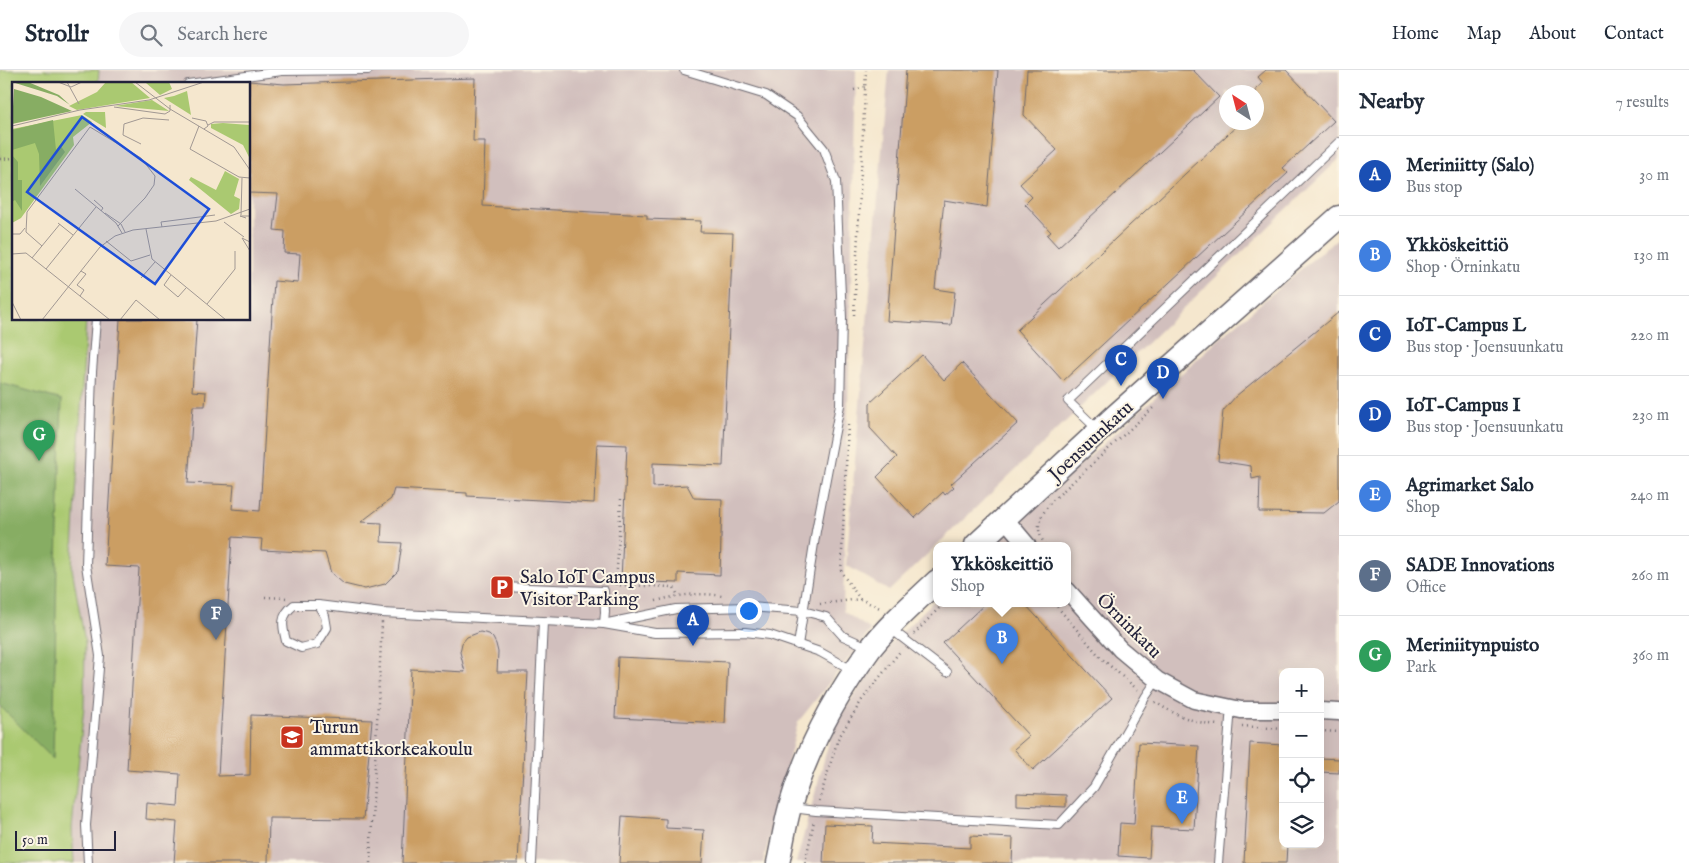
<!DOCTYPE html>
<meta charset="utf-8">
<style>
body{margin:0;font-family:"IM FELL English",serif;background:#f6f6f7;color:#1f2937}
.controls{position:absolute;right:15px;bottom:15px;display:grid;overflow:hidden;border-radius:10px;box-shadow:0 5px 20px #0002}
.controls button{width:45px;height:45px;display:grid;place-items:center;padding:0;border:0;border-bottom:1px solid #e0e1e3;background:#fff;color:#1f2937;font:25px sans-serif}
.compass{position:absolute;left:1219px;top:15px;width:45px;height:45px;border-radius:50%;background:#fff;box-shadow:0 5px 20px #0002;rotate:324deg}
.scale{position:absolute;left:15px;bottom:12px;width:101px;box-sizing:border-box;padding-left:5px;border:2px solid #22223b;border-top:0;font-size:14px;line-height:18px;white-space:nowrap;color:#22223b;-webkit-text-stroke:4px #fcf5e5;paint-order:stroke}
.you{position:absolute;left:748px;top:540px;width:18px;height:18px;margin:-12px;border:4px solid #fff;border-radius:50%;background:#1a73e8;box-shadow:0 0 0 8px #1a73e833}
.badge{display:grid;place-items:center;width:32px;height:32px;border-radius:50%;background:#0f766e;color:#fff;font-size:16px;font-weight:700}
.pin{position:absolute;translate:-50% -41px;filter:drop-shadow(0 1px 2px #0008)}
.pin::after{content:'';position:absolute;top:26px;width:18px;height:15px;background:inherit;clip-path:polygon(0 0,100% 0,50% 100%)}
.popup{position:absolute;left:933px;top:472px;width:138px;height:65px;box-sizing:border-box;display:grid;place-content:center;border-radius:10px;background:#fff;filter:drop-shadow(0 1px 4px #0005);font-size:16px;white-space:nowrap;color:#747a83}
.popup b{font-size:19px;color:#1f2937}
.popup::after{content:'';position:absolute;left:50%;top:100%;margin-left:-10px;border:10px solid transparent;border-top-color:#fff}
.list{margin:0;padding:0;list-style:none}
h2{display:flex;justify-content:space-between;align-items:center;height:65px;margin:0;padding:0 20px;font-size:21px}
h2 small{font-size:16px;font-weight:400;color:#747a83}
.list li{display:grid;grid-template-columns:32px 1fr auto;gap:15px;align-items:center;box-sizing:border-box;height:80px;padding:0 20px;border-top:1px solid #e0e1e3}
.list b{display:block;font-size:19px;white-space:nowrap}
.list p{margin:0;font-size:16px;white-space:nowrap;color:#747a83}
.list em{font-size:16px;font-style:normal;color:#747a83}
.icon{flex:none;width:28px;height:28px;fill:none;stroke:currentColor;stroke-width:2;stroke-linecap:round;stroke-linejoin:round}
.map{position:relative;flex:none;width:1339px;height:793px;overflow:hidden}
header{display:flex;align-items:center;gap:30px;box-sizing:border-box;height:70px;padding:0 25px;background:#fff;border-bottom:1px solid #e0e1e3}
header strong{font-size:24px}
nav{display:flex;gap:28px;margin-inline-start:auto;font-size:18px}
.search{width:350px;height:45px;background:#f6f6f7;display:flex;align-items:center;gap:12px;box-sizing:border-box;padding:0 18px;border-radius:28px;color:#747a83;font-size:19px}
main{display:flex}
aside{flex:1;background:#fff}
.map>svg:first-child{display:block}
</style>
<header>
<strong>Strollr</strong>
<div class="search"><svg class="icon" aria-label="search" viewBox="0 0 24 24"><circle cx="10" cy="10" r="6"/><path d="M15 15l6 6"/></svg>Search here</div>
<nav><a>Home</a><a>Map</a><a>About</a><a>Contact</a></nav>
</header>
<main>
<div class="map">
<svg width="1339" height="793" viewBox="0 0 1339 793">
<rect width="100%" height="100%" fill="#fcf5e5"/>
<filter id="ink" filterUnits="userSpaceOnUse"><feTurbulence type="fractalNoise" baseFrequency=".02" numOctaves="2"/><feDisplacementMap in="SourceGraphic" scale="10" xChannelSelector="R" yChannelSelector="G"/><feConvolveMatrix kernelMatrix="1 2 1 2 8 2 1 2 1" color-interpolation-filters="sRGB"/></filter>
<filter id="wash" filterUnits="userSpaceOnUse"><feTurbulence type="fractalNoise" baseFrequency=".0096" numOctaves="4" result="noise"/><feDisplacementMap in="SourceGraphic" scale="20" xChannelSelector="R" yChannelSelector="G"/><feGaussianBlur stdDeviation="1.12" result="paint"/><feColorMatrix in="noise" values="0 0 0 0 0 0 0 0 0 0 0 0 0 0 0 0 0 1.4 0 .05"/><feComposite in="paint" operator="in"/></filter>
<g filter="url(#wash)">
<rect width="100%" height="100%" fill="#f5e7ce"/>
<g fill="#d1bfbd" fill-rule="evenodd">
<path d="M 99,0 L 856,0 L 843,541 L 871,560 L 798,652 L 763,793 L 74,793 L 72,758 L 84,636 L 85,572 L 72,498 L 86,249 L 249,249 L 249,14 L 98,14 Z"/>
<path d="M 889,0 L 1339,0 L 1339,89 L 889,521 L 846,495 ZM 1226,22 L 1256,22 L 1256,52 L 1226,52 Z"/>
<path d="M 1339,167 L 1339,793 L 796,793 L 833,657 L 889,575 L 937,528 L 937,533 L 1067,533 L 1067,475 L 992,475 L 1226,263 ZM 1283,602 L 1320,602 L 1320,774 L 1283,774 Z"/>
</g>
<path fill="#aac971" stroke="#667656" d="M 0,0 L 99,0 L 98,14 L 14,14 L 14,249 L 86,249 L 72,498 L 85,572 L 84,636 L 72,758 L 74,793 L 0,793 Z"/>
<path fill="#87ad63" stroke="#54684f" d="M 0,313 L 62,330 L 57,492 L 53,689 L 0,636 Z"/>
<g id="blocks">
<g fill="#cb9e64">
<path d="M 906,0 L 998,0 L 987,137 L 944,130 L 935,219 L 955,222 L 951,255 L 887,251 Z"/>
<path d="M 1027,0 L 1193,0 L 1219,27 L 1058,177 L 1047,165 L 1051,162 L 1025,134 L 1032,127 L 1020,114 L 1057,80 L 1024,45 Z"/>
<path d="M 1266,0 L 1286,0 L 1334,51 L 1283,98 L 1288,103 L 1063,311 L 1017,260 L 1241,52 L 1256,52 L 1256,19 L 1263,13 L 1258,7 Z"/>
<path d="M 475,8 L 473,71 L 485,71 L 483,136 L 647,145 L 647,149 L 701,151 L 700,162 L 733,163 L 723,396 L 653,393 L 653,417 L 687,415 L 694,428 L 722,429 L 720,505 L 678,503 L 678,513 L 621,511 L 627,375 L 597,374 L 594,433 L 467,426 L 467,423 L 394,419 L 391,429 L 361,452 L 382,453 L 381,472 L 402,473 L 398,501 L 385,514 L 365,519 L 344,514 L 331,503 L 325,483 L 261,480 L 262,469 L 232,467 L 218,706 L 250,705 L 251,645 L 372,650 L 363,749 L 269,748 L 268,793 L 174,793 L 177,752 L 146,749 L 147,733 L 178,736 L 180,704 L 127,700 L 139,498 L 105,496 L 120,249 L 197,249 L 192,321 L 206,322 L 205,336 L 193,336 L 188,413 L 234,415 L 232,439 L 260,441 L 274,211 L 298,213 L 300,184 L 284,183 L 285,161 L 274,160 L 278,124 L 249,123 L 249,11 L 284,14 Z"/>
<path d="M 1339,242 L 1339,431 L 1324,443 L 1259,442 L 1260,407 L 1252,409 L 1251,396 L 1218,391 L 1223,341 L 1236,326 Z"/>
<path d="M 922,285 L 944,310 L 962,293 L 1018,353 L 951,414 L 954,417 L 945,425 L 943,422 L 915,448 L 877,407 L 897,387 L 870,358 L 870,333 Z"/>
<path d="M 986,533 L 1024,533 L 1112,628 L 1033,700 L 1014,679 L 1029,666 L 943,573 Z"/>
<path d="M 480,562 L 489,564 L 493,568 L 496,574 L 498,582 L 497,602 L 528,602 L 518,793 L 402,793 L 411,599 L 465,602 L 460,582 L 462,573 L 467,567 Z"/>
<path d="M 618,587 L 728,592 L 725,653 L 615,648 Z"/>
<path d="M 1139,673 L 1199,676 L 1194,759 L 1151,757 L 1149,788 L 1118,786 L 1120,753 L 1134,754 Z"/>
<path d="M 1250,673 L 1283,675 L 1283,774 L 1287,774 L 1286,793 L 1244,793 Z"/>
<path d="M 1320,688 L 1339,689 L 1339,703 L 1320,702 Z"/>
<path d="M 1017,723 L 1066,725 L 1066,737 L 1017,735 Z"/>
<path d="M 622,746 L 666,749 L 666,758 L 704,760 L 702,793 L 619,793 Z"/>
<path d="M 825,754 L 873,756 L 872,773 L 970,778 L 970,766 L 1013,768 L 1012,793 L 823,793 Z"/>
</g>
</g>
</g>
<g filter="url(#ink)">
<use href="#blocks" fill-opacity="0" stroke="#6c676e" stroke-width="1"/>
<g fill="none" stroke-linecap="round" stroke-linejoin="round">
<g stroke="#6c676e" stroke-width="10">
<g id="lane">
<path d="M 684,0 L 766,25 L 797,46 L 824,79 L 836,111 L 842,248 L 840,335 L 816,461 L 798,575"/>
<path d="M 188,14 L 282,1 L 368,0"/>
<path d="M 1098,360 L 1068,331 L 1339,72"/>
<path d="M 502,517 L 604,521 L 605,542 L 604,554"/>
<path d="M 294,535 L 318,535 L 325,546 L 327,558 L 317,574 L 301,578 L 286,571 C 282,555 280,546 294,535 Z"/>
<path d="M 318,535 L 382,543 L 604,554 L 655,563 L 745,562 L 770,565 L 820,582 L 854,601"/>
<path d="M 608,553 L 676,539 L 750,537 L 803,541 L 826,547 L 843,566 L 868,577"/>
<path d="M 891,559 L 947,602"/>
<path d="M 792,738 L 816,741 L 1059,755 L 1094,717 L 1146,626 L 1157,610"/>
<path d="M 88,793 L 86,755 L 100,586 L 86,495 L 92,302 L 96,249"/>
<path d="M 532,793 L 543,552"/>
<path d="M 1218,793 L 1231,637"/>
</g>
</g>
<g stroke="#6c676e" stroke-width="19">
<g id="street">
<path d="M 1005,449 L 1027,475"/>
<path d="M 1067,520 L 1120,579 L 1157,610 L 1194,630 L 1241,640 L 1283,640"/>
<path d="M 1320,641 L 1339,642"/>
</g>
</g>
<g stroke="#6c676e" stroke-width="25">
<g id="secondary">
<path d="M 976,475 L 1115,346 L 1339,147"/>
<path d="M 778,793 C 782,775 785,755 790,737 C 806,680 835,627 870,579 C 889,554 914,533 937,511"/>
</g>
</g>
<g stroke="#6c676e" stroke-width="2.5" stroke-dasharray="1 4" stroke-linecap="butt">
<path d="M 854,20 L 866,17"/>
<path d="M 0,89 L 14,88"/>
<path d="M 854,245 L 866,0"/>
<path d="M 848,355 L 841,502 L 860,529 L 882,539"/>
<path d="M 621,429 L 616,515 L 674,517 L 678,526"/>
<path d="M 1045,475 C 1034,457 1039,448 1051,432 L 1154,337"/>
<path d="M 265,527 L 288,528"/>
<path d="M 656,531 C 678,525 700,522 722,526"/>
<path d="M 1054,533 L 1101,588 L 1138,620"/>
<path d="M 820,534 L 860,529"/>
<path d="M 914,564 L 944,533"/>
<path d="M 1155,632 C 1175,645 1194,653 1219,655"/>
<path d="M 1242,656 L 1283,659"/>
<path d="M 1320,661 L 1339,662"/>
<path d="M 819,731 L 838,669 L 862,630 L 901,580"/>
<path d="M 370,793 L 382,552"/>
<path d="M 805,793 L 814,751"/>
</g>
<use href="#lane" stroke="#fff" stroke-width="8"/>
<use href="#street" stroke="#fff" stroke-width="16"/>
<use href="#secondary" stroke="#fff" stroke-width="22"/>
</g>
</g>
<defs>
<g id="parking-square" transform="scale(1.25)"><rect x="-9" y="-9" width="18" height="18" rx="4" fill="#c8321e" stroke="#fcf5e5"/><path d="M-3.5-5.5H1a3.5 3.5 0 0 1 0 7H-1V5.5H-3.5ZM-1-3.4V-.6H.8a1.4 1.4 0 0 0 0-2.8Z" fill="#fff"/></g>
<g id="university-square" transform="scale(1.25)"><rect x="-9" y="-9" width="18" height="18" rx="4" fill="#c8321e" stroke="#fcf5e5"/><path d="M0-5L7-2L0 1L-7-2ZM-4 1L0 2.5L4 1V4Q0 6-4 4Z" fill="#fff"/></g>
</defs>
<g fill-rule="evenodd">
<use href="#parking-square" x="502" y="517"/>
<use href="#university-square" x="292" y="667"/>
</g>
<g text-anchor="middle" stroke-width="4" stroke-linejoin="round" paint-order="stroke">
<g font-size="19" fill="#22223b" stroke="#fcf5e5">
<text transform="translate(1090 370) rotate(-43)" y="7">Joensuunkatu</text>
<text transform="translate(1130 555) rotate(45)" y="7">Örninkatu</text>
</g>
<g font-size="19" fill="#22223b" stroke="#fcf5e5" text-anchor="start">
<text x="520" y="513">Salo IoT Campus<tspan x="520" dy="22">Visitor Parking</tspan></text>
<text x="310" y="663">Turun<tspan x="310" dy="22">ammattikorkeakoulu</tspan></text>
</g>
</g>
<g transform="translate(12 12)">
<rect width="238" height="238" fill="#f5e7ce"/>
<path d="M 94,0 L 119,0 L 138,16 L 65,28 L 57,24 L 85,10 ZM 157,0 L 160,7 L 148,13 L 134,1 ZM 175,9 L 179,33 L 152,16 L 162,14 ZM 140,18 L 157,29 L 103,24 ZM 74,30 L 93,30 L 94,46 L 71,32 ZM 70,33 L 80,40 L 61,55 L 62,63 L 9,136 L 0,141 L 0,47 ZM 211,41 L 237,43 L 237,75 L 231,63 L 199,46 L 199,42 ZM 213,89 L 227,97 L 222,114 L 228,117 L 227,127 L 219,132 L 177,98 L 179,95 L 204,108 Z" fill="#aac971"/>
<path d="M 0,0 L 16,0 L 47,13 L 58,23 L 45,14 ZM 2,7 L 29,15 L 60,29 L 0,42 ZM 41,38 L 44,68 L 48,63 L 53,70 L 28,104 L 27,72 L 23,61 L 0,68 L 0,48 ZM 0,73 L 6,80 L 6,98 L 10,98 L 10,129 L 3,118 L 0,120 Z" fill="#87ad63"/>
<path fill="none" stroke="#a19893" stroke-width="1" d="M 46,0 L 59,5 L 70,0M 55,0 L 67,22M 123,0 L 158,27 L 222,65 L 238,88M 102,25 L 153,32 L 158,29 L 158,23M 180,36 L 194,39 L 196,44 L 192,47M 196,43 L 202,40 L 238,40M 0,44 L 68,28 L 137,18 L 192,0M 187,44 L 178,67 L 227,95 L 238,96M 129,62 L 111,53 L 112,42 L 131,36 L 157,38M 63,107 L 104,141 L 110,151M 82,118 L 91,126 L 89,129M 93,131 L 109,142 L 113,150M 229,133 L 230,96M 234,136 L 228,134 L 238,134M 212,140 L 232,155M 46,141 L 61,153M 150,145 L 149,140 L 203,133M 134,147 L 140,177 L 214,238M 0,152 L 8,152 L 13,146M 94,159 L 119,179 L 138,173M 238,160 L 230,156 L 238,169M 30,164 L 14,150 L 15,130 L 78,45 L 129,76 L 143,94 L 142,103 L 133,116 L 106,144M 0,172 L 14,171 L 98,238M 20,176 L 48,142M 34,187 L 84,125M 159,193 L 152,203 L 166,215 L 174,206M 129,196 L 143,180M 68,214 L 72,208 L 65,203 L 74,192 L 69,189M 0,220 L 9,238M 195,222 L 223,187 L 223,169M 30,238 L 88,165 L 103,154 L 121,148 L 204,139 L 238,127M 108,238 L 124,218 L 148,238"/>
<path fill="#1d4ed8" fill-opacity="0.15" stroke="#1d4ed8" stroke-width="2.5" d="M 70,35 L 197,127 L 143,202 L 15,110 Z"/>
<rect width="238" height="238" fill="none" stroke="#22223b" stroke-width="2.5"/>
</g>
</svg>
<div class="controls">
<button>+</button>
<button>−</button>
<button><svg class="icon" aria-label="locate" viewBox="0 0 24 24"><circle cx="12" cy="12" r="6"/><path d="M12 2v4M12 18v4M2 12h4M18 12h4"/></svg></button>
<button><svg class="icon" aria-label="layers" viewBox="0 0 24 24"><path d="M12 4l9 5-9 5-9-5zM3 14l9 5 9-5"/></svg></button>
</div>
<svg class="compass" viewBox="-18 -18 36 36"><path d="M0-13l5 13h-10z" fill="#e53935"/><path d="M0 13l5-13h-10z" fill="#747a83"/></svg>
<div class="scale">50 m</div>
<div class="you"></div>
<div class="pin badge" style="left:693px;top:576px;background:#1a4fb4">A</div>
<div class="pin badge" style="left:1002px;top:594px;background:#3f7fe0">B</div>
<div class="popup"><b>Ykköskeittiö</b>Shop</div>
<div class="pin badge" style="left:1121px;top:316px;background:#1a4fb4">C</div>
<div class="pin badge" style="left:1163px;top:329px;background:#1a4fb4">D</div>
<div class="pin badge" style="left:1182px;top:754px;background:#3f7fe0">E</div>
<div class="pin badge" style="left:216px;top:570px;background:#5c6f8a">F</div>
<div class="pin badge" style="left:39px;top:391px;background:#2e9e5b">G</div>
</div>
<aside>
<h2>Nearby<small>7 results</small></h2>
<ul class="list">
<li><span class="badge" style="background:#1a4fb4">A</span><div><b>Meriniitty (Salo)</b><p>Bus stop</p></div><em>30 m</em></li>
<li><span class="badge" style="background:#3f7fe0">B</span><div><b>Ykköskeittiö</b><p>Shop · Örninkatu</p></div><em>130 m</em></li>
<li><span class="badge" style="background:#1a4fb4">C</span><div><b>IoT-Campus L</b><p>Bus stop · Joensuunkatu</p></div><em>220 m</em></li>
<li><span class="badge" style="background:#1a4fb4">D</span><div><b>IoT-Campus I</b><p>Bus stop · Joensuunkatu</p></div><em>230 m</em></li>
<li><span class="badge" style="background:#3f7fe0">E</span><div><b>Agrimarket Salo</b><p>Shop</p></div><em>240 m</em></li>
<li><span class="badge" style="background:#5c6f8a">F</span><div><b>SADE Innovations</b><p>Office</p></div><em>260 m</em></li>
<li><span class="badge" style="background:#2e9e5b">G</span><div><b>Meriniitynpuisto</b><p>Park</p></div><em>360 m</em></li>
</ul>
</aside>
</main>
